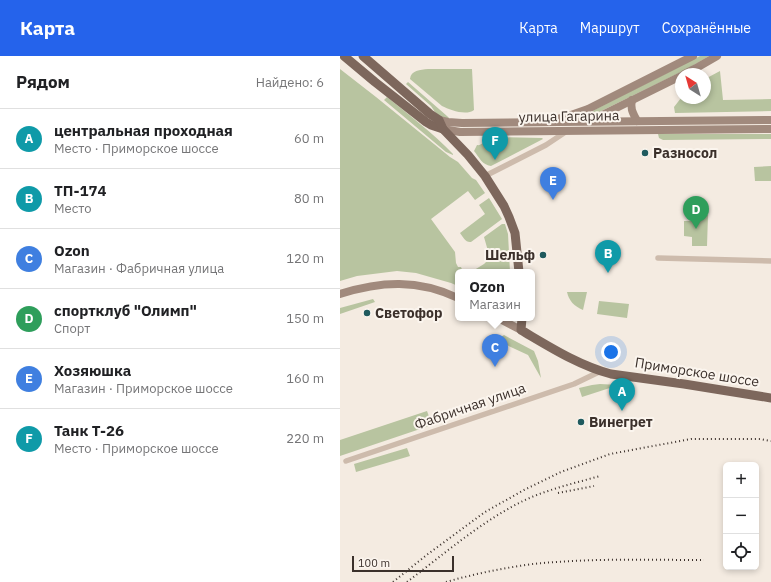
<!DOCTYPE html>
<html lang="ru">
<meta charset="utf-8">
<style>
body{margin:0;font-family:"IBM Plex Sans",sans-serif;background:#f2f2f2;color:#202124}
.controls{position:absolute;right:12px;bottom:12px;display:grid;overflow:hidden;border-radius:6px;box-shadow:0 2px 6px #0003}
.controls button{width:36px;height:36px;display:grid;place-items:center;padding:0;border:0;border-bottom:1px solid #e0e0e0;background:#fff;color:#202124;font:20px sans-serif}
.compass{position:absolute;left:335px;top:12px;width:36px;height:36px;border-radius:50%;background:#fff;box-shadow:0 2px 6px #0003;rotate:323deg}
.scale{position:absolute;left:12px;bottom:10px;width:102px;box-sizing:border-box;padding-left:4px;border:2px solid #3b302b;border-top:0;font-size:11px;line-height:14px;white-space:nowrap;color:#3b302b;-webkit-text-stroke:3px #fbf5ee;paint-order:stroke}
.you{position:absolute;left:271px;top:296px;width:14px;height:14px;margin:-10px;border:3px solid #fff;border-radius:50%;background:#1a73e8;box-shadow:0 0 0 6px #1a73e833}
.badge{display:grid;place-items:center;width:26px;height:26px;border-radius:50%;background:#2563eb;color:#fff;font-size:13px;font-weight:700}
.pin{position:absolute;translate:-50% -33px;filter:drop-shadow(0 1px 2px #0008)}
.pin::after{content:'';position:absolute;top:21px;width:14px;height:12px;background:inherit;clip-path:polygon(0 0,100% 0,50% 100%)}
.popup{position:absolute;left:115px;top:213px;width:80px;height:52px;box-sizing:border-box;display:grid;place-content:center;border-radius:6px;background:#fff;filter:drop-shadow(0 1px 3px #0005);font-size:13px;white-space:nowrap;color:#757577}
.popup b{font-size:15px;color:#202124}
.popup::after{content:'';position:absolute;left:50%;top:100%;margin-left:-8px;border:8px solid transparent;border-top-color:#fff}
.list{margin:0;padding:0;list-style:none}
h2{display:flex;justify-content:space-between;align-items:center;height:52px;margin:0;padding:0 16px;font-size:17px}
h2 small{font-size:13px;font-weight:400;color:#757577}
.list li{display:grid;grid-template-columns:26px 1fr auto;gap:12px;align-items:center;box-sizing:border-box;height:60px;padding:0 16px;border-top:1px solid #e0e0e0}
.list b{display:block;font-size:15px;white-space:nowrap}
.list p{margin:0;font-size:13px;white-space:nowrap;color:#757577}
.list em{font-size:13px;font-style:normal;color:#757577}
.icon{flex:none;width:22px;height:22px;fill:none;stroke:currentColor;stroke-width:2;stroke-linecap:round;stroke-linejoin:round}
.map{position:relative;flex:none;width:431px;height:526px;overflow:hidden}
header{display:flex;align-items:center;gap:24px;box-sizing:border-box;height:56px;padding:0 20px;background:#2563eb;color:#fff}
header strong{font-size:19px}
nav{display:flex;gap:22px;margin-inline-start:auto;font-size:14px}
main{display:flex}
aside{flex:1;background:#fff}
.map>svg:first-child{display:block}
</style>
<header>
<strong>Карта</strong>
<nav><a>Карта</a><a>Маршрут</a><a>Сохранённые</a></nav>
</header>
<main>
<aside>
<h2>Рядом<small>Найдено: 6</small></h2>
<ul class="list">
<li><span class="badge" style="background:#0f9aa8">A</span><div><b>центральная проходная</b><p>Место · Приморское шоссе</p></div><em>60 m</em></li>
<li><span class="badge" style="background:#0f9aa8">B</span><div><b>ТП-174</b><p>Место</p></div><em>80 m</em></li>
<li><span class="badge" style="background:#3f7fe0">C</span><div><b>Ozon</b><p>Магазин · Фабричная улица</p></div><em>120 m</em></li>
<li><span class="badge" style="background:#2e9e5b">D</span><div><b>спортклуб &quot;Олимп&quot;</b><p>Спорт</p></div><em>150 m</em></li>
<li><span class="badge" style="background:#3f7fe0">E</span><div><b>Хозяюшка</b><p>Магазин · Приморское шоссе</p></div><em>160 m</em></li>
<li><span class="badge" style="background:#0f9aa8">F</span><div><b>Танк Т-26</b><p>Место · Приморское шоссе</p></div><em>220 m</em></li>
</ul>
</aside>
<div class="map">
<svg width="431" height="526" viewBox="0 0 431 526">
<rect width="100%" height="100%" fill="#f4ebe1"/>
<g fill="#b8c4a0">
<path d="M 360,0 L 369,0 L 349,12 L 251,60 L 249,60 L 248,57 L 250,56 Z"/>
<path d="M 0,13 L 36,41 L 110,101 L 118,106 L 132,122 L 136,124 L 145,137 L 135,144 L 128,135 L 91,163 L 115,196 L 116,207 L 118,211 L 121,211 L 123,216 L 118,216 L 118,230 L 111,227 L 76,217 L 57,215 L 17,220 L 0,225 Z"/>
<path d="M 88,13 L 132,13 L 134,54 C 126,60 110,54 102,50 L 70,23 C 71,14 80,14 88,13 Z"/>
<path d="M 380,15 L 383,44 L 431,43 L 431,55 L 335,57 L 334,51 L 341,42 L 365,42 L 365,23 Z"/>
<path d="M 68,26 L 107,60 L 109,62 L 102,62 L 95,56 L 91,50 L 66,28 Z"/>
<path d="M 47,41 C 69,59 93,77 113,98 L 113,99 L 106,96 L 44,44 Z"/>
<path d="M 318,78 L 431,78 L 431,83 L 323,84 L 319,82 Z"/>
<path d="M 148,81 L 202,82 L 203,83 L 151,110 C 142,109 139,101 134,95 L 137,89 C 141,90 146,85 148,81 Z"/>
<path d="M 431,110 L 431,125 L 415,125 L 414,111 Z"/>
<path d="M 149,142 L 162,163 L 131,186 C 126,187 123,181 120,177 L 145,158 L 139,149 Z"/>
<path d="M 351,159 L 368,159 L 367,190 L 352,190 L 352,181 L 344,180 L 344,165 L 351,165 Z"/>
<path d="M 162,168 L 165,168 L 168,178 L 170,216 L 131,216 L 144,208 L 150,202 L 144,181 Z"/>
<path d="M 227,236 L 247,236 L 243,254 C 234,250 229,245 227,236 Z"/>
<path d="M 33,243 L 35,246 L 0,258 L 0,252 Z"/>
<path d="M 259,245 L 289,248 L 287,262 L 257,258 Z"/>
<path d="M 152,278 L 156,278 L 161,281 L 164,279 L 194,295 L 198,305 L 201,322 L 188,299 L 156,284 L 154,283 Z"/>
<path d="M 260,328 L 279,329 L 242,341 L 239,332 L 252,329 Z"/>
<path d="M 87,355 L 92,369 L 0,400 L 0,384 Z"/>
<path d="M 67,392 L 70,400 L 16,416 L 14,408 Z"/>
</g>
<g fill="none" stroke-linecap="round" stroke-linejoin="round">
<g stroke="#cdbbac" stroke-width="5.5">
<path d="M 145,120 L 206,89 L 227,75"/>
<path d="M 318,202 L 431,205"/>
<path d="M 6,405 L 234,328 L 261,315"/>
</g>
<g stroke="#a18a7d" stroke-width="8">
<path d="M 344,18 L 358,11 L 377,0"/>
<path d="M 292,44 C 290,53 293,57 297,65"/>
<path d="M 217,63 L 228,60 L 248,53 L 353,0"/>
<path d="M 99,64 L 108,66 L 122,67 L 431,64"/>
<path d="M 252,64 L 341,20"/>
<path d="M 103,73 L 120,76 L 431,73"/>
<path d="M 0,238 C 41,225 78,223 118,242"/>
<path d="M 158,262 L 181,274"/>
</g>
<g stroke="#7d675c" stroke-width="9">
<path d="M 4,0 L 35,26 L 86,66 L 91,69 L 103,73"/>
<path d="M 23,0 L 90,58 L 99,64 L 103,73 L 128,99 L 145,120 L 164,150 L 169,161 L 175,177 L 179,216"/>
<path d="M 182,262 L 181,274 C 210,291 238,309 271,318 L 344,328 L 431,342"/>
</g>
<g stroke="#3b302b" stroke-width="2" stroke-dasharray="1 3" stroke-linecap="butt">
<path d="M 218,437 L 254,430"/>
<path d="M 53,526 L 88,498 L 145,456 L 184,434 L 221,416 L 270,398 L 351,383 L 420,383 L 431,385"/>
<path d="M 67,526 C 104,498 143,464 185,444 C 209,433 235,427 260,420"/>
<path d="M 106,526 C 134,518 163,512 193,508 C 249,502 307,504 364,504"/>
</g>
</g>
<g fill="#1f5a5e" stroke="#fbf5ee" stroke-width="1.5">
<circle cx="305" cy="97" r="4"/>
<circle cx="203" cy="199" r="4"/>
<circle cx="27" cy="257" r="4"/>
<circle cx="241" cy="366" r="4"/>
</g>
<g text-anchor="middle" stroke-width="4" stroke-linejoin="round" paint-order="stroke">
<g font-size="14" fill="#3b302b" stroke="#fbf5ee">
<text transform="translate(229 60) rotate(-1)" y="5">улица Гагарина</text>
<text transform="translate(357 316) rotate(9)" y="5">Приморское шоссе</text>
<text transform="translate(130 350) rotate(-19)" y="5">Фабричная улица</text>
</g>
<g font-size="14" font-weight="bold" fill="#3b302b" stroke="#fbf5ee" text-anchor="start">
<text x="313" y="102">Разносол</text>
<text x="195" y="204" text-anchor="end">Шельф</text>
<text x="35" y="262">Светофор</text>
<text x="249" y="371">Винегрет</text>
</g>
</g>
</svg>
<div class="controls">
<button>+</button>
<button>−</button>
<button><svg class="icon" aria-label="locate" viewBox="0 0 24 24"><circle cx="12" cy="12" r="6"/><path d="M12 2v4M12 18v4M2 12h4M18 12h4"/></svg></button>
</div>
<svg class="compass" viewBox="-18 -18 36 36"><path d="M0-13l5 13h-10z" fill="#e53935"/><path d="M0 13l5-13h-10z" fill="#757577"/></svg>
<div class="scale">100 m</div>
<div class="you"></div>
<div class="pin badge" style="left:282px;top:355px;background:#0f9aa8">A</div>
<div class="pin badge" style="left:268px;top:217px;background:#0f9aa8">B</div>
<div class="pin badge" style="left:155px;top:311px;background:#3f7fe0">C</div>
<div class="popup"><b>Ozon</b>Магазин</div>
<div class="pin badge" style="left:356px;top:173px;background:#2e9e5b">D</div>
<div class="pin badge" style="left:213px;top:144px;background:#3f7fe0">E</div>
<div class="pin badge" style="left:155px;top:104px;background:#0f9aa8">F</div>
</div>
</main>
